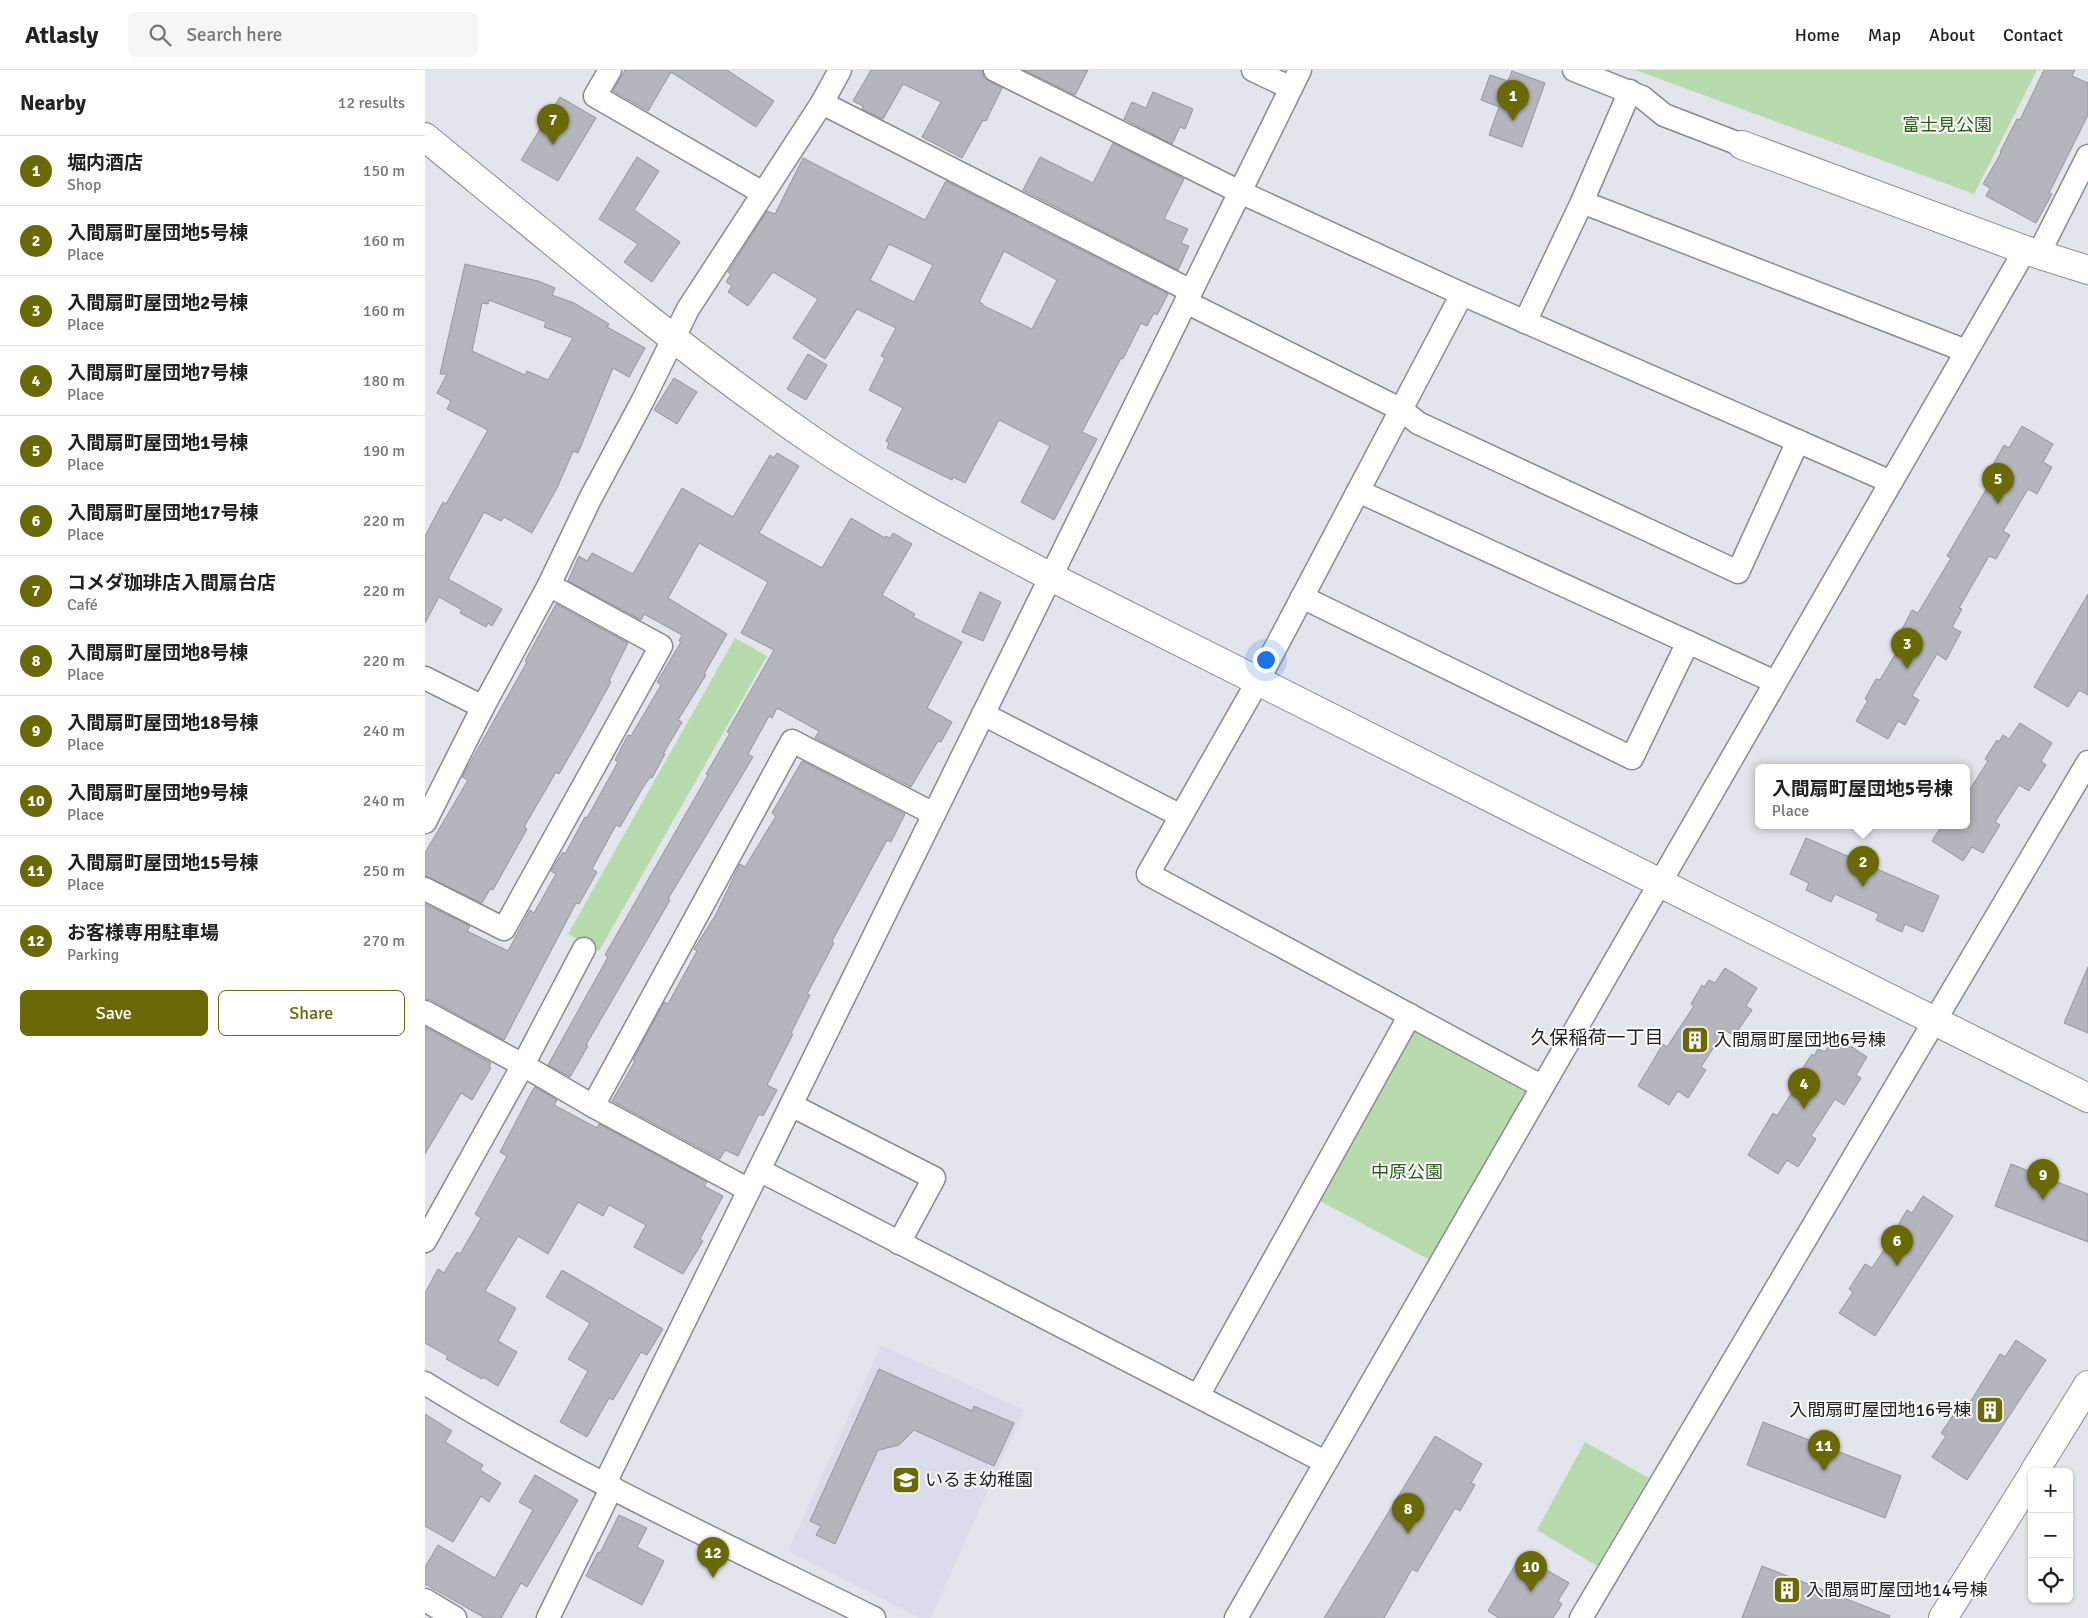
<!DOCTYPE html>
<meta charset="utf-8">
<style>
body{margin:0;font-family:Signika,"Noto Sans JP",sans-serif;background:#f6f6f6;color:#222}
.controls{position:absolute;right:15px;bottom:15px;display:grid;overflow:hidden;border-radius:8px;box-shadow:0 1px 4px #0004}
.controls button{width:45px;height:45px;display:grid;place-items:center;padding:0;border:0;border-bottom:1px solid #e0e0e0;background:#fff;color:#222;font:25px sans-serif}
.you{position:absolute;left:840px;top:589px;width:18px;height:18px;margin:-12px;border:4px solid #fff;border-radius:50%;background:#1a73e8;box-shadow:0 0 0 8px #1a73e833}
.badge{display:grid;place-items:center;width:32px;height:32px;border-radius:50%;background:#696905;color:#fff;font-size:16px;font-weight:700}
.pin{position:absolute;translate:-50% -41px;filter:drop-shadow(0 1px 2px #0008)}
.pin::after{content:'';position:absolute;top:26px;width:18px;height:15px;background:inherit;clip-path:polygon(0 0,100% 0,50% 100%)}
.popup{position:absolute;left:1330px;top:694px;width:215px;height:65px;box-sizing:border-box;display:grid;place-content:center;border-radius:8px;background:#fff;filter:drop-shadow(0 1px 4px #0005);font-size:16px;white-space:nowrap;color:#767676}
.popup b{font-size:19px;color:#222}
.popup::after{content:'';position:absolute;left:50%;top:100%;margin-left:-10px;border:10px solid transparent;border-top-color:#fff}
.list{margin:0;padding:0;list-style:none}
h2{display:flex;justify-content:space-between;align-items:center;height:65px;margin:0;padding:0 20px;font-size:21px}
h2 small{font-size:16px;font-weight:400;color:#767676}
.list li{display:grid;grid-template-columns:32px 1fr auto;gap:15px;align-items:center;box-sizing:border-box;height:70px;padding:0 20px;border-top:1px solid #e0e0e0}
.list b{display:block;font-size:19px;white-space:nowrap}
.list p{margin:0;font-size:16px;white-space:nowrap;color:#767676}
.list em{font-size:16px;font-style:normal;color:#767676}
.actions{display:flex;gap:10px;padding:15px 20px}
.actions a{flex:1;padding:11px 0;border:1px solid #696905;border-radius:8px;text-align:center;font-size:18px;color:#696905}
.actions .main{background:#696905;color:#fff}
.icon{flex:none;width:28px;height:28px;fill:none;stroke:currentColor;stroke-width:2;stroke-linecap:round;stroke-linejoin:round}
.map{position:relative;flex:none;width:1663px;height:1548px;overflow:hidden}
header{display:flex;align-items:center;gap:30px;box-sizing:border-box;height:70px;padding:0 25px;background:#fff;border-bottom:1px solid #e0e0e0}
header strong{font-size:24px}
nav{display:flex;gap:28px;margin-inline-start:auto;font-size:18px}
.search{width:350px;height:45px;background:#f6f6f6;display:flex;align-items:center;gap:12px;box-sizing:border-box;padding:0 18px;border-radius:8px;color:#767676;font-size:19px}
main{display:flex}
aside{flex:1;background:#fff}
.map>svg:first-child{display:block}
</style>
<header>
<strong>Atlasly</strong>
<div class="search"><svg class="icon" aria-label="search" viewBox="0 0 24 24"><circle cx="10" cy="10" r="6"/><path d="M15 15l6 6"/></svg>Search here</div>
<nav><a>Home</a><a>Map</a><a>About</a><a>Contact</a></nav>
</header>
<main>
<aside>
<h2>Nearby<small>12 results</small></h2>
<ul class="list">
<li><span class="badge">1</span><div><b>堀内酒店</b><p>Shop</p></div><em>150 m</em></li>
<li><span class="badge">2</span><div><b>入間扇町屋団地5号棟</b><p>Place</p></div><em>160 m</em></li>
<li><span class="badge">3</span><div><b>入間扇町屋団地2号棟</b><p>Place</p></div><em>160 m</em></li>
<li><span class="badge">4</span><div><b>入間扇町屋団地7号棟</b><p>Place</p></div><em>180 m</em></li>
<li><span class="badge">5</span><div><b>入間扇町屋団地1号棟</b><p>Place</p></div><em>190 m</em></li>
<li><span class="badge">6</span><div><b>入間扇町屋団地17号棟</b><p>Place</p></div><em>220 m</em></li>
<li><span class="badge">7</span><div><b>コメダ珈琲店入間扇台店</b><p>Café</p></div><em>220 m</em></li>
<li><span class="badge">8</span><div><b>入間扇町屋団地8号棟</b><p>Place</p></div><em>220 m</em></li>
<li><span class="badge">9</span><div><b>入間扇町屋団地18号棟</b><p>Place</p></div><em>240 m</em></li>
<li><span class="badge">10</span><div><b>入間扇町屋団地9号棟</b><p>Place</p></div><em>240 m</em></li>
<li><span class="badge">11</span><div><b>入間扇町屋団地15号棟</b><p>Place</p></div><em>250 m</em></li>
<li><span class="badge">12</span><div><b>お客様専用駐車場</b><p>Parking</p></div><em>270 m</em></li>
</ul>
<div class="actions"><a class="main">Save</a><a>Share</a></div>
</aside>
<div class="map">
<svg width="1663" height="1548" viewBox="0 0 1663 1548">
<rect width="100%" height="100%" fill="#e3e5ec"/>
<path fill="#dadceb" d="M 456,1275 L 599,1340 L 506,1548 L 495,1548 L 363,1481 Z"/>
<g fill="#b8dbae">
<path d="M 1210,0 L 1612,0 L 1549,124 Z"/>
<path d="M 310,568 L 342,586 L 174,881 L 143,864 Z"/>
<path d="M 989,961 L 1104,1020 L 1007,1191 L 891,1129 Z"/>
<path d="M 1160,1372 L 1224,1408 L 1172,1496 L 1112,1460 Z"/>
</g>
<g fill="#b5b6bd" stroke="#94959c" fill-rule="evenodd">
<path d="M 200,0 L 302,0 L 349,31 L 331,57 L 246,2 L 223,41 L 188,21 Z"/>
<path d="M 446,0 L 557,0 L 559,8 L 577,18 L 561,51 L 558,50 L 537,88 L 497,67 L 516,32 L 478,14 L 458,49 L 437,39 L 438,36 L 428,31 Z"/>
<path d="M 599,0 L 663,0 L 650,25 Z"/>
<path d="M 1619,0 L 1650,0 L 1647,6 L 1663,13 L 1663,45 L 1624,123 L 1627,124 L 1611,153 L 1561,126 L 1565,118 L 1558,114 L 1576,83 L 1575,82 L 1592,49 L 1595,50 Z"/>
<path d="M 1087,1 L 1120,13 L 1097,77 L 1064,65 L 1074,37 L 1056,30 L 1065,5 L 1083,11 Z"/>
<path d="M 728,22 L 768,39 L 760,59 L 755,57 L 747,74 L 699,49 L 707,32 L 721,38 Z"/>
<path d="M 135,27 L 171,48 L 133,111 L 96,90 Z"/>
<path d="M 688,73 L 759,109 L 739,149 L 763,159 L 756,173 L 764,176 L 753,200 L 598,120 L 615,87 L 668,113 Z"/>
<path d="M 212,87 L 234,101 L 209,140 L 255,172 L 227,212 L 199,192 L 213,174 L 174,149 Z"/>
<path d="M 378,88 L 500,150 L 521,111 L 743,224 L 732,245 L 729,243 L 722,256 L 716,253 L 698,289 L 696,288 L 657,362 L 672,369 L 629,450 L 596,432 L 625,376 L 574,350 L 540,413 L 528,407 L 527,410 L 462,378 L 464,373 L 461,371 L 478,338 L 444,320 L 460,288 L 456,286 L 471,258 L 432,239 L 400,289 L 368,268 L 393,229 L 348,202 L 323,236 L 303,222 L 307,216 L 301,212 L 306,204 L 303,202 L 342,141 L 350,144 ZM 464,174 L 508,195 L 489,232 L 445,210 ZM 579,181 L 632,210 L 607,259 L 557,235 L 558,234 L 554,232 Z"/>
<path d="M 40,194 L 113,211 L 130,218 L 127,225 L 149,233 L 184,254 L 182,257 L 220,278 L 204,307 L 188,298 L 153,383 L 148,381 L 133,416 L 107,463 L 79,447 L 76,451 L 59,442 L 23,509 L 77,539 L 67,556 L 63,553 L 61,557 L 35,543 L 37,540 L 14,527 L 0,553 L 0,466 L 18,432 L 21,434 L 63,360 L 22,339 L 26,331 L 12,323 L 22,304 L 15,304 ZM 64,230 L 121,252 L 119,257 L 148,268 L 123,310 L 102,301 L 100,305 L 47,281 L 57,233 L 63,234 Z"/>
<path d="M 383,284 L 402,295 L 381,330 L 362,319 Z"/>
<path d="M 249,308 L 272,322 L 252,354 L 229,340 Z"/>
<path d="M 1597,356 L 1628,374 L 1618,392 L 1627,397 L 1612,424 L 1603,419 L 1578,461 L 1585,465 L 1571,489 L 1564,486 L 1534,538 L 1537,539 L 1527,557 L 1536,562 L 1521,590 L 1512,584 L 1487,626 L 1494,630 L 1480,655 L 1473,651 L 1463,669 L 1431,651 L 1443,630 L 1440,629 L 1451,609 L 1455,610 L 1481,566 L 1475,563 L 1487,540 L 1493,543 L 1526,488 L 1522,486 L 1572,401 L 1566,398 L 1579,375 L 1584,378 Z"/>
<path d="M 352,383 L 374,396 L 334,463 L 397,498 L 426,448 L 460,468 L 461,466 L 465,468 L 468,463 L 487,474 L 457,525 L 490,544 L 488,547 L 537,572 L 502,638 L 527,652 L 516,672 L 513,671 L 486,717 L 390,668 L 394,661 L 352,638 L 347,648 L 344,646 L 323,684 L 328,687 L 243,829 L 245,830 L 161,975 L 163,976 L 145,1007 L 123,995 L 183,887 L 180,885 L 283,705 L 281,704 L 305,663 L 302,662 L 349,580 L 316,563 L 343,512 L 274,473 L 243,528 L 302,564 L 279,604 L 281,605 L 253,650 L 257,652 L 238,684 L 240,684 L 227,708 L 225,707 L 217,719 L 195,757 L 191,755 L 167,799 L 172,802 L 154,834 L 151,833 L 79,970 L 6,930 L 0,929 L 0,834 L 45,856 L 42,861 L 83,881 L 105,840 L 109,843 L 131,804 L 126,801 L 138,782 L 140,784 L 160,747 L 162,748 L 193,692 L 190,690 L 203,665 L 206,666 L 236,615 L 232,612 L 256,572 L 254,571 L 257,565 L 219,544 L 216,550 L 143,511 L 154,486 L 162,491 L 167,483 L 208,504 L 257,418 L 308,447 L 345,385 L 349,388 Z"/>
<path d="M 555,522 L 576,532 L 558,571 L 537,562 Z"/>
<path d="M 1663,524 L 1663,625 L 1654,620 L 1643,637 L 1609,617 Z"/>
<path d="M 131,534 L 203,573 L 184,611 L 186,612 L 160,659 L 134,704 L 131,702 L 99,757 L 102,759 L 68,820 L 65,819 L 57,833 L 0,806 L 0,783 L 43,710 L 37,707 L 102,592 L 100,591 Z"/>
<path d="M 1595,653 L 1627,673 L 1616,691 L 1621,695 L 1604,721 L 1594,715 L 1570,752 L 1575,755 L 1558,783 L 1547,777 L 1538,791 L 1507,771 L 1516,757 L 1513,756 L 1542,756 L 1542,724 L 1563,691 L 1560,689 L 1572,670 L 1574,672 L 1578,665 L 1584,669 Z"/>
<path d="M 377,691 L 480,744 L 466,772 L 462,770 L 407,871 L 409,873 L 382,924 L 385,925 L 366,963 L 368,964 L 342,1015 L 352,1020 L 338,1046 L 334,1044 L 313,1086 L 300,1080 L 295,1089 L 187,1031 L 210,991 L 208,990 L 239,932 L 243,934 L 272,881 L 269,879 L 290,846 L 315,794 L 320,797 L 351,746 L 347,743 Z"/>
<path d="M 1381,768 L 1514,826 L 1498,862 L 1480,854 L 1477,862 L 1451,850 L 1454,844 L 1410,824 L 1406,832 L 1381,820 L 1384,813 L 1365,804 Z"/>
<path d="M 1663,897 L 1663,963 L 1639,953 Z"/>
<path d="M 1300,898 L 1332,918 L 1321,936 L 1327,940 L 1309,966 L 1300,960 L 1276,997 L 1281,1000 L 1263,1028 L 1253,1021 L 1244,1035 L 1213,1016 L 1238,974 L 1242,977 L 1269,936 L 1266,934 L 1277,915 L 1279,917 L 1284,910 L 1290,913 Z"/>
<path d="M 0,957 L 66,993 L 64,997 L 66,998 L 47,1030 L 36,1023 L 0,1084 Z"/>
<path d="M 1410,966 L 1442,987 L 1431,1005 L 1436,1008 L 1419,1035 L 1410,1029 L 1386,1066 L 1391,1069 L 1373,1097 L 1362,1090 L 1353,1104 L 1323,1085 L 1348,1043 L 1352,1046 L 1378,1005 L 1375,1002 L 1387,984 L 1389,986 L 1393,979 L 1400,982 Z"/>
<path d="M 110,1017 L 132,1030 L 129,1035 L 172,1058 L 174,1054 L 282,1112 L 279,1116 L 298,1126 L 275,1169 L 278,1171 L 258,1204 L 209,1177 L 221,1155 L 184,1135 L 178,1146 L 153,1132 L 123,1184 L 93,1166 L 60,1221 L 91,1238 L 73,1271 L 92,1282 L 73,1316 L 58,1307 L 57,1309 L 21,1289 L 23,1286 L 0,1273 L 0,1223 L 13,1199 L 19,1203 L 32,1182 L 35,1184 L 56,1148 L 50,1144 L 82,1086 L 75,1082 L 107,1021 Z"/>
<path d="M 1586,1094 L 1663,1124 L 1663,1172 L 1570,1136 Z"/>
<path d="M 1498,1126 L 1528,1146 L 1450,1266 L 1414,1243 L 1428,1222 L 1424,1219 L 1440,1194 L 1447,1198 L 1470,1163 L 1469,1162 L 1482,1140 L 1487,1143 Z"/>
<path d="M 137,1200 L 238,1259 L 222,1285 L 216,1282 L 188,1330 L 184,1328 L 162,1367 L 135,1352 L 163,1301 L 143,1289 L 165,1253 L 121,1227 Z"/>
<path d="M 1591,1270 L 1621,1290 L 1542,1410 L 1507,1387 L 1521,1366 L 1516,1363 L 1533,1338 L 1539,1342 L 1575,1284 L 1580,1287 Z"/>
<path d="M 454,1299 L 547,1341 L 549,1336 L 589,1353 L 569,1396 L 489,1360 L 474,1375 L 453,1380 L 410,1474 L 391,1465 L 396,1456 L 385,1451 Z"/>
<path d="M 0,1344 L 27,1361 L 20,1372 L 58,1395 L 55,1400 L 76,1413 L 64,1432 L 56,1426 L 28,1472 L 0,1456 Z"/>
<path d="M 1338,1352 L 1476,1406 L 1460,1448 L 1322,1395 Z"/>
<path d="M 1010,1366 L 1057,1394 L 1046,1413 L 1050,1415 L 1035,1441 L 1030,1438 L 992,1502 L 987,1499 L 959,1548 L 899,1548 Z"/>
<path d="M 110,1405 L 153,1430 L 102,1517 L 96,1513 L 76,1548 L 60,1548 L 0,1514 L 0,1497 L 13,1475 L 70,1508 L 108,1440 L 94,1432 Z"/>
<path d="M 194,1445 L 222,1458 L 212,1477 L 239,1491 L 217,1535 L 161,1506 L 173,1482 L 175,1483 Z"/>
<path d="M 1096,1485 L 1144,1513 L 1133,1531 L 1137,1534 L 1128,1548 L 1074,1548 L 1063,1541 Z"/>
<path d="M 1337,1496 L 1465,1546 L 1464,1548 L 1317,1548 Z"/>
</g>
<g fill="none" stroke-linecap="round" stroke-linejoin="round">
<g stroke="#8a8b92" stroke-width="25">
<g id="street">
<path d="M 185,0 L 170,26 L 338,123"/>
<path d="M 570,0 L 815,122 L 1037,224 L 1466,412"/>
<path d="M 828,0 L 866,18"/>
<path d="M 1149,0 L 1217,27 L 1239,45 L 1317,75"/>
<path d="M 397,33 L 766,221"/>
<path d="M 1157,132 L 1541,281"/>
<path d="M 1613,185 L 1663,86"/>
<path d="M 1037,224 L 833,611 L 723,804 L 1116,1016"/>
<path d="M 761,232 L 977,340 L 993,353 L 1313,502 L 1373,371"/>
<path d="M 1100,252 L 1157,132 L 1205,21"/>
<path d="M 933,421 L 1350,612"/>
<path d="M 877,527 L 1207,688 L 1263,572"/>
<path d="M 0,608 L 58,637"/>
<path d="M 558,644 L 756,746"/>
<path d="M 0,752 L 58,637 L 124,515 L 165,429 L 217,332 L 263,239 L 397,33 L 415,0"/>
<path d="M 0,819 L 79,859 L 236,576 L 124,515"/>
<path d="M 0,942 L 98,995 L 168,1036 L 324,1120"/>
<path d="M 366,1035 L 509,1108 L 474,1173"/>
<path d="M 168,1036 L 367,671 L 509,744"/>
<path d="M 334,1100 L 900,1392"/>
<path d="M 0,1171 L 98,995 L 159,879"/>
<path d="M 0,1313 C 143,1402 298,1473 449,1548"/>
<path d="M 773,1326 L 985,945"/>
<path d="M 180,1413 L 875,0"/>
<path d="M 0,1530 L 30,1548"/>
<path d="M 123,1548 L 187,1417"/>
<path d="M 811,1548 L 1600,180"/>
<path d="M 1156,1548 L 1663,692"/>
</g>
</g>
<g stroke="#8a8b92" stroke-width="30">
<g id="secondary">
<path d="M 0,67 C 127,171 253,278 388,371 C 464,423 545,464 626,507 L 1663,1028"/>
<path d="M 1317,75 L 1600,180 L 1663,200"/>
<path d="M 1609,1402 L 1663,1315"/>
<path d="M 1518,1548 L 1607,1406"/>
</g>
</g>
<use href="#street" stroke="#fff" stroke-width="22"/>
<use href="#secondary" stroke="#fff" stroke-width="28"/>
</g>
<defs>
<g id="building-square" transform="scale(1.4375)"><rect x="-9" y="-9" width="18" height="18" rx="4" fill="#696905" stroke="#fff"/><path d="M-4-6H4V6H1V3H-1V6H-4ZM-2.5-4.3h1.7v1.8h-1.7ZM.8-4.3h1.7v1.8H.8ZM-2.5-1h1.7V.8h-1.7ZM.8-1h1.7V.8H.8Z" fill="#fff"/></g>
<g id="school-square" transform="scale(1.4375)"><rect x="-9" y="-9" width="18" height="18" rx="4" fill="#696905" stroke="#fff"/><path d="M0-5L7-2L0 1L-7-2ZM-4 1L0 2.5L4 1V4Q0 6-4 4Z" fill="#fff"/></g>
</defs>
<g fill-rule="evenodd">
<use href="#building-square" x="1270" y="970"/>
<use href="#building-square" x="1565" y="1340"/>
<use href="#school-square" x="481" y="1410"/>
<use href="#building-square" x="1362" y="1520"/>
</g>
<g text-anchor="middle" stroke-width="4" stroke-linejoin="round" paint-order="stroke">
<g font-size="18" fill="#2a6017" stroke="#fff">
<text x="1522" y="61">富士見公園</text>
<text x="982" y="1108">中原公園</text>
</g>
<g font-size="18" fill="#212124" stroke="#fff" text-anchor="start">
<text x="1289" y="976">入間扇町屋団地6号棟</text>
<text x="1546" y="1346" text-anchor="end">入間扇町屋団地16号棟</text>
<text x="500" y="1416">いるま幼稚園</text>
<text x="1381" y="1526">入間扇町屋団地14号棟</text>
</g>
<g font-size="19" fill="#212124" stroke="#fff">
<text x="1172" y="974">久保稲荷一丁目</text>
</g>
</g>
</svg>
<div class="controls">
<button>+</button>
<button>−</button>
<button><svg class="icon" aria-label="locate" viewBox="0 0 24 24"><circle cx="12" cy="12" r="6"/><path d="M12 2v4M12 18v4M2 12h4M18 12h4"/></svg></button>
</div>
<div class="you"></div>
<div class="pin badge" style="left:1088px;top:51px">1</div>
<div class="pin badge" style="left:1438px;top:817px">2</div>
<div class="popup"><b>入間扇町屋団地5号棟</b>Place</div>
<div class="pin badge" style="left:1482px;top:599px">3</div>
<div class="pin badge" style="left:1379px;top:1039px">4</div>
<div class="pin badge" style="left:1573px;top:434px">5</div>
<div class="pin badge" style="left:1472px;top:1196px">6</div>
<div class="pin badge" style="left:128px;top:75px">7</div>
<div class="pin badge" style="left:983px;top:1464px">8</div>
<div class="pin badge" style="left:1618px;top:1130px">9</div>
<div class="pin badge" style="left:1106px;top:1522px">10</div>
<div class="pin badge" style="left:1399px;top:1401px">11</div>
<div class="pin badge" style="left:288px;top:1508px">12</div>
</div>
</main>
